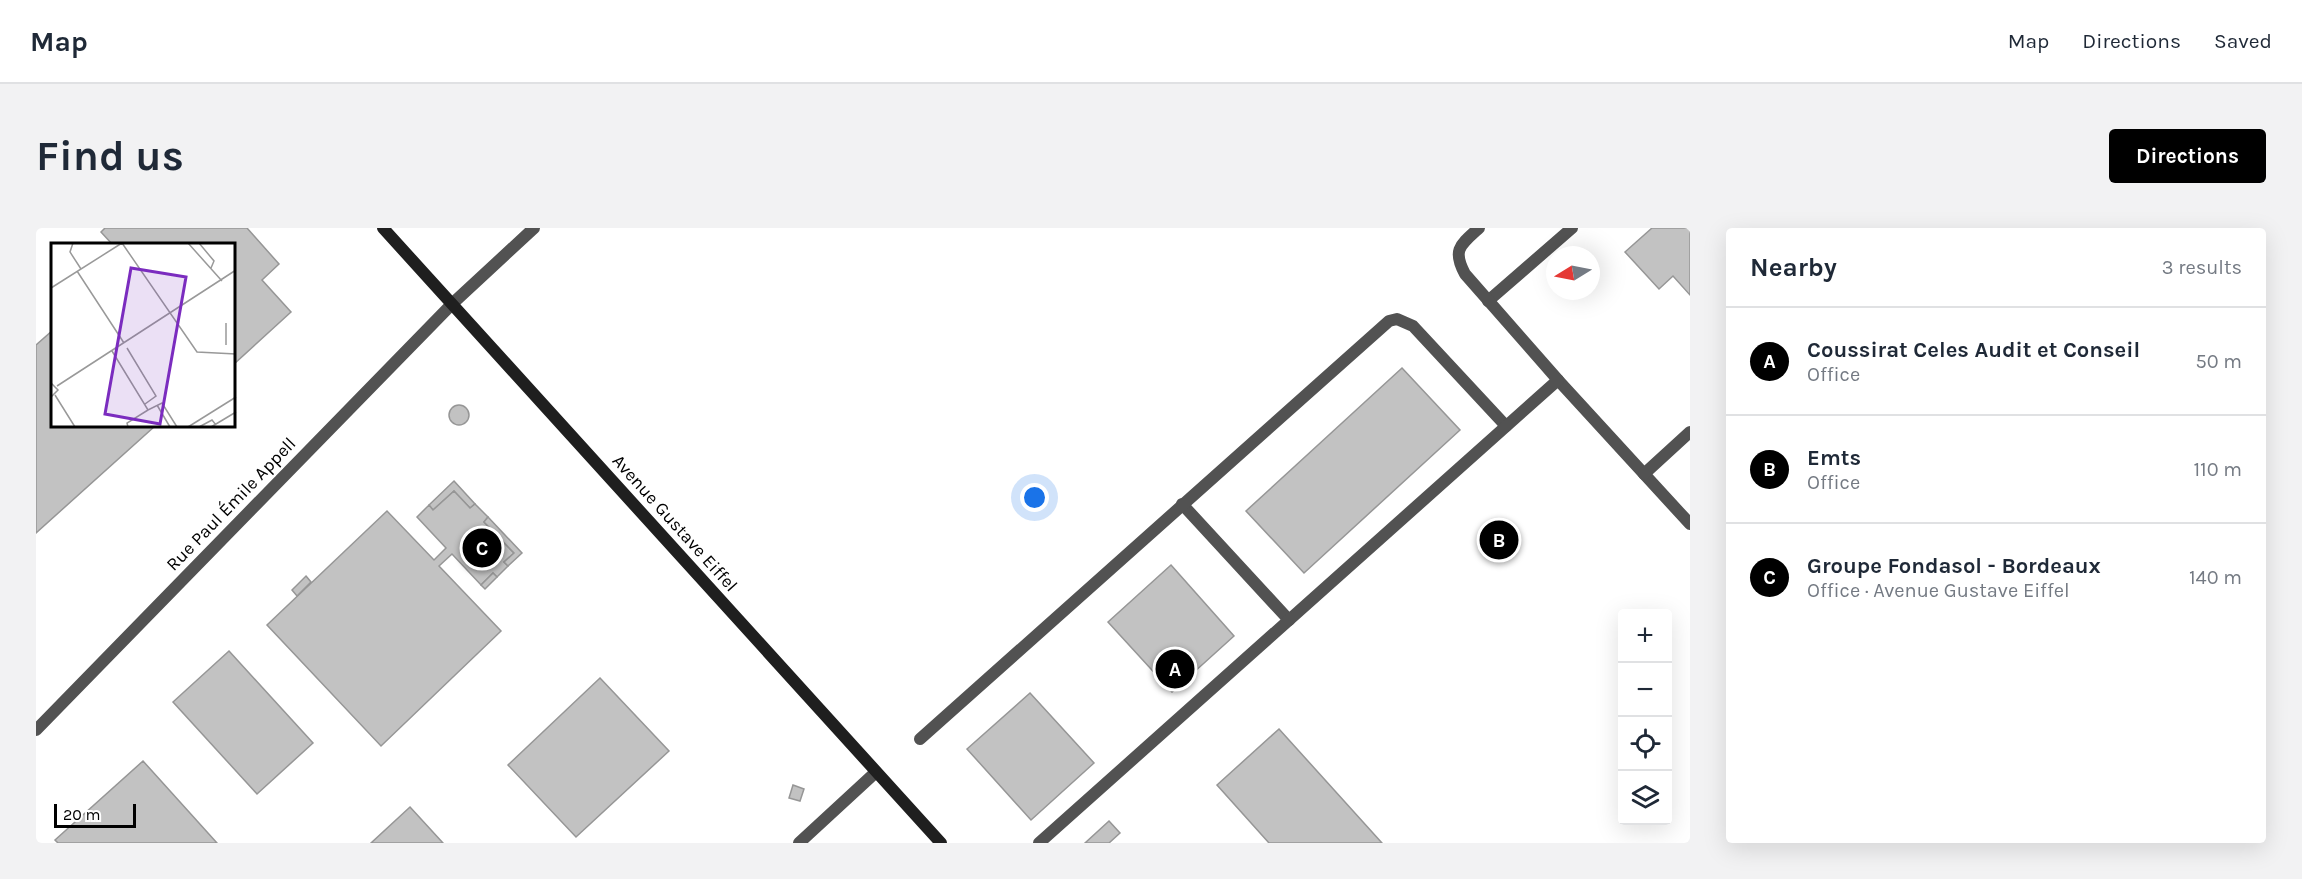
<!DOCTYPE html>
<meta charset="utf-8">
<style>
body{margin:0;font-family:Karla,sans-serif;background:#f2f2f3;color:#1f2937}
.controls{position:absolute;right:18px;bottom:18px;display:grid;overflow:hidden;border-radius:6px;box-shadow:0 6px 24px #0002}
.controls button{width:54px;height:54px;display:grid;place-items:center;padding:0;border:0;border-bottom:2px solid #e0e1e3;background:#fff;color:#1f2937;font:30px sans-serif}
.compass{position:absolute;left:1510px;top:18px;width:54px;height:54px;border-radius:50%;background:#fff;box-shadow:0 6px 24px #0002;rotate:260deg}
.scale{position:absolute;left:18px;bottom:15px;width:82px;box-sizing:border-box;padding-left:6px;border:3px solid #000;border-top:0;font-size:16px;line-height:21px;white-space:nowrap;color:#000;-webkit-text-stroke:4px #fff;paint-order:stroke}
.you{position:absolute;left:999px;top:270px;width:21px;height:21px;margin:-15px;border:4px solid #fff;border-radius:50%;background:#1a73e8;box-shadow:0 0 0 9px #1a73e833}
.badge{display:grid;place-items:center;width:39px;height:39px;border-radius:50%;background:#000;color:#fff;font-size:20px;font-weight:700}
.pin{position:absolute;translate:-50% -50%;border:3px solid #fff;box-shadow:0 2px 6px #0006}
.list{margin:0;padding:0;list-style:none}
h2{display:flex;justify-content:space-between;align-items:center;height:78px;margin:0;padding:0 24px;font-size:26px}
h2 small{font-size:20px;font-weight:400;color:#747a83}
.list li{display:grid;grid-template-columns:39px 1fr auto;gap:18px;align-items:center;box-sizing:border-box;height:108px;padding:0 24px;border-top:2px solid #e0e1e3}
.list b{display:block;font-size:22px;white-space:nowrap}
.list p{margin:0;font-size:20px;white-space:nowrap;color:#747a83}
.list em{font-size:20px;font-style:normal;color:#747a83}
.icon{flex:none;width:33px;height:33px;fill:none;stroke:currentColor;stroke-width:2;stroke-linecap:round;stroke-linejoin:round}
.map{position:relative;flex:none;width:1654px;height:615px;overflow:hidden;border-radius:6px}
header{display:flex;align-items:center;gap:36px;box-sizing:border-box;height:84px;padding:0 30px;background:#fff;border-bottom:2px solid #e0e1e3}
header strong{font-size:28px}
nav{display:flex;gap:33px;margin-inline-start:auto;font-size:21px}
.intro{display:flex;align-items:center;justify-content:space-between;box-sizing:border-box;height:144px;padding:0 36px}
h1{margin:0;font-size:42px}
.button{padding:15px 27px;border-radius:6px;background:#000;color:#fff;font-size:21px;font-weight:700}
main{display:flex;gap:36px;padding:0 36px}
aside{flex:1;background:#fff;border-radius:6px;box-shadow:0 6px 24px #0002}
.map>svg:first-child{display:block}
</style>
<header>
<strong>Map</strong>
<nav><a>Map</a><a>Directions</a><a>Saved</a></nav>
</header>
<div class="intro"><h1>Find us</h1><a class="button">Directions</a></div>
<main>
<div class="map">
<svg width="1654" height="615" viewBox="0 0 1654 615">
<rect width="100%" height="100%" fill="#fff"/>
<g fill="#c2c2c2" stroke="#969696" stroke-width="1.5">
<path d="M 69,0 L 211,0 L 243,36 L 226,52 L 255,84 L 198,136 L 198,16 L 76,16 L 65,4 Z"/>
<path d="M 1616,0 L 1654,0 L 1654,67 L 1637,48 L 1623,61 L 1589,24 Z"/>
<path d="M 16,103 L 16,198 L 119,198 L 0,305 L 0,117 Z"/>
<path d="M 1366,140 L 1424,202 L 1268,345 L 1210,283 Z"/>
<circle cx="423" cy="187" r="10"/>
<path d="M 418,253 L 439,276 L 434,280 L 418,263 L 397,282 L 393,277 Z"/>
<path d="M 418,263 L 434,280 L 439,276 L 452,289 L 448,294 L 478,325 L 468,334 L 472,338 L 461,349 L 457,345 L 445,357 L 416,326 L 403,338 L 465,403 L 345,518 L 231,397 L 351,283 L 398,332 L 410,320 L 381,289 L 393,277 L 397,282 Z"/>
<path d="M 452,289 L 486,325 L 472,338 L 468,334 L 478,325 L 448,294 Z"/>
<path d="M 1135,337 L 1198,408 L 1136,464 L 1072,394 Z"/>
<path d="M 457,345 L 461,349 L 449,361 L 445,357 Z"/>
<path d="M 270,348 L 275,354 L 261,368 L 256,362 Z"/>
<path d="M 193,423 L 277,515 L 221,566 L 137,474 Z"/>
<path d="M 564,450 L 633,523 L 540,609 L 472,537 Z"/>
<path d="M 994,465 L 1058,535 L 995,592 L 931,521 Z"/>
<path d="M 1243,501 L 1346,615 L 1233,615 L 1181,557 Z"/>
<path d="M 107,533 L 181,615 L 22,615 L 19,612 Z"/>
<path d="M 757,557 L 768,561 L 764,573 L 753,570 Z"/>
<path d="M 374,579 L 407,615 L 335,615 Z"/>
<path d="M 1073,593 L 1084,605 L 1073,615 L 1049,615 Z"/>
</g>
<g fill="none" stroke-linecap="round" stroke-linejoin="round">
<g stroke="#525252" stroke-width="12">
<path d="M 1452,73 L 1536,0"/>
<path d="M 1522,152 L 1654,296"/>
<path d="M 1608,246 L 1654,204"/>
<path d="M 1146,276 L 1253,392"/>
<path d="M 884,511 L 1353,93 L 1361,91 L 1377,98 L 1470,198"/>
<path d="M 1003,615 L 1522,152 L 1429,46 C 1416,22 1424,17 1443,0"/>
</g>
<g stroke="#525252" stroke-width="12">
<path d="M 0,502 L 416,76 L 498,0"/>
<path d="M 763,615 L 840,544"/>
</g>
<path stroke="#1f1f1f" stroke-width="12" d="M 347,0 L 905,615"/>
</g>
<g text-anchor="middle" stroke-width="4.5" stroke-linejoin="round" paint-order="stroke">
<g font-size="18" fill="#000" stroke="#fff">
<text transform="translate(195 276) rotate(-46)" y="6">Rue Paul Émile Appell</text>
<text transform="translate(639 295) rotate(48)" y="6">Avenue Gustave Eiffel</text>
</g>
</g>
<g transform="translate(15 15)">
<rect width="184" height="184" fill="#fff"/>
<path fill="none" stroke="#999" stroke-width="1.5" d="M 22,0 L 19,9 L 30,26M 71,0 L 146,109 L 185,111M 137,0 L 171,38M 148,0 L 163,18 L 160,25M 26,28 L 73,100M 0,45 L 71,0M 175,80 L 175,102M 76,105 L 105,153 L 94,161M 61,108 L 97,167 L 111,160 L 126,184M 0,140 L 7,147 L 0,154M 6,143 L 185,27M 4,152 L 24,184M 106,162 L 119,184M 77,184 L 76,180 L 97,167M 137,184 L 185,154M 148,184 L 161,177 L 165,182M 160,184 L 185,169"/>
<path fill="#7b2cbf" fill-opacity="0.15" stroke="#7b2cbf" stroke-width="3" d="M 80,25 L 135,34 L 109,181 L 54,171 Z"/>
<rect width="184" height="184" fill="none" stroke="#000" stroke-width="3"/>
</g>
</svg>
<div class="controls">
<button>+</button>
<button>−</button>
<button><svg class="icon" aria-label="locate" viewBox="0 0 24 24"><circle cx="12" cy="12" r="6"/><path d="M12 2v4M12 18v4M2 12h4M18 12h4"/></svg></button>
<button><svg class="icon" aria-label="layers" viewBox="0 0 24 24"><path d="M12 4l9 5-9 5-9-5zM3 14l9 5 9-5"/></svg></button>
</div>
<svg class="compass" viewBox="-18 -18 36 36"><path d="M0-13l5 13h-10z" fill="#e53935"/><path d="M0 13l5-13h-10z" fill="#747a83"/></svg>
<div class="scale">20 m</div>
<div class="you"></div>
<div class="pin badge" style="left:1139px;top:441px">A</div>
<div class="pin badge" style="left:1463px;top:312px">B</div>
<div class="pin badge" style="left:446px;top:320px">C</div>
</div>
<aside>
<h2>Nearby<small>3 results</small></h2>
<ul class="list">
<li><span class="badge">A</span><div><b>Coussirat Celes Audit et Conseil</b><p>Office</p></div><em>50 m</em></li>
<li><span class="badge">B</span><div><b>Emts</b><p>Office</p></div><em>110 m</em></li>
<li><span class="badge">C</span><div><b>Groupe Fondasol - Bordeaux</b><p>Office · Avenue Gustave Eiffel</p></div><em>140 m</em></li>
</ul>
</aside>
</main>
